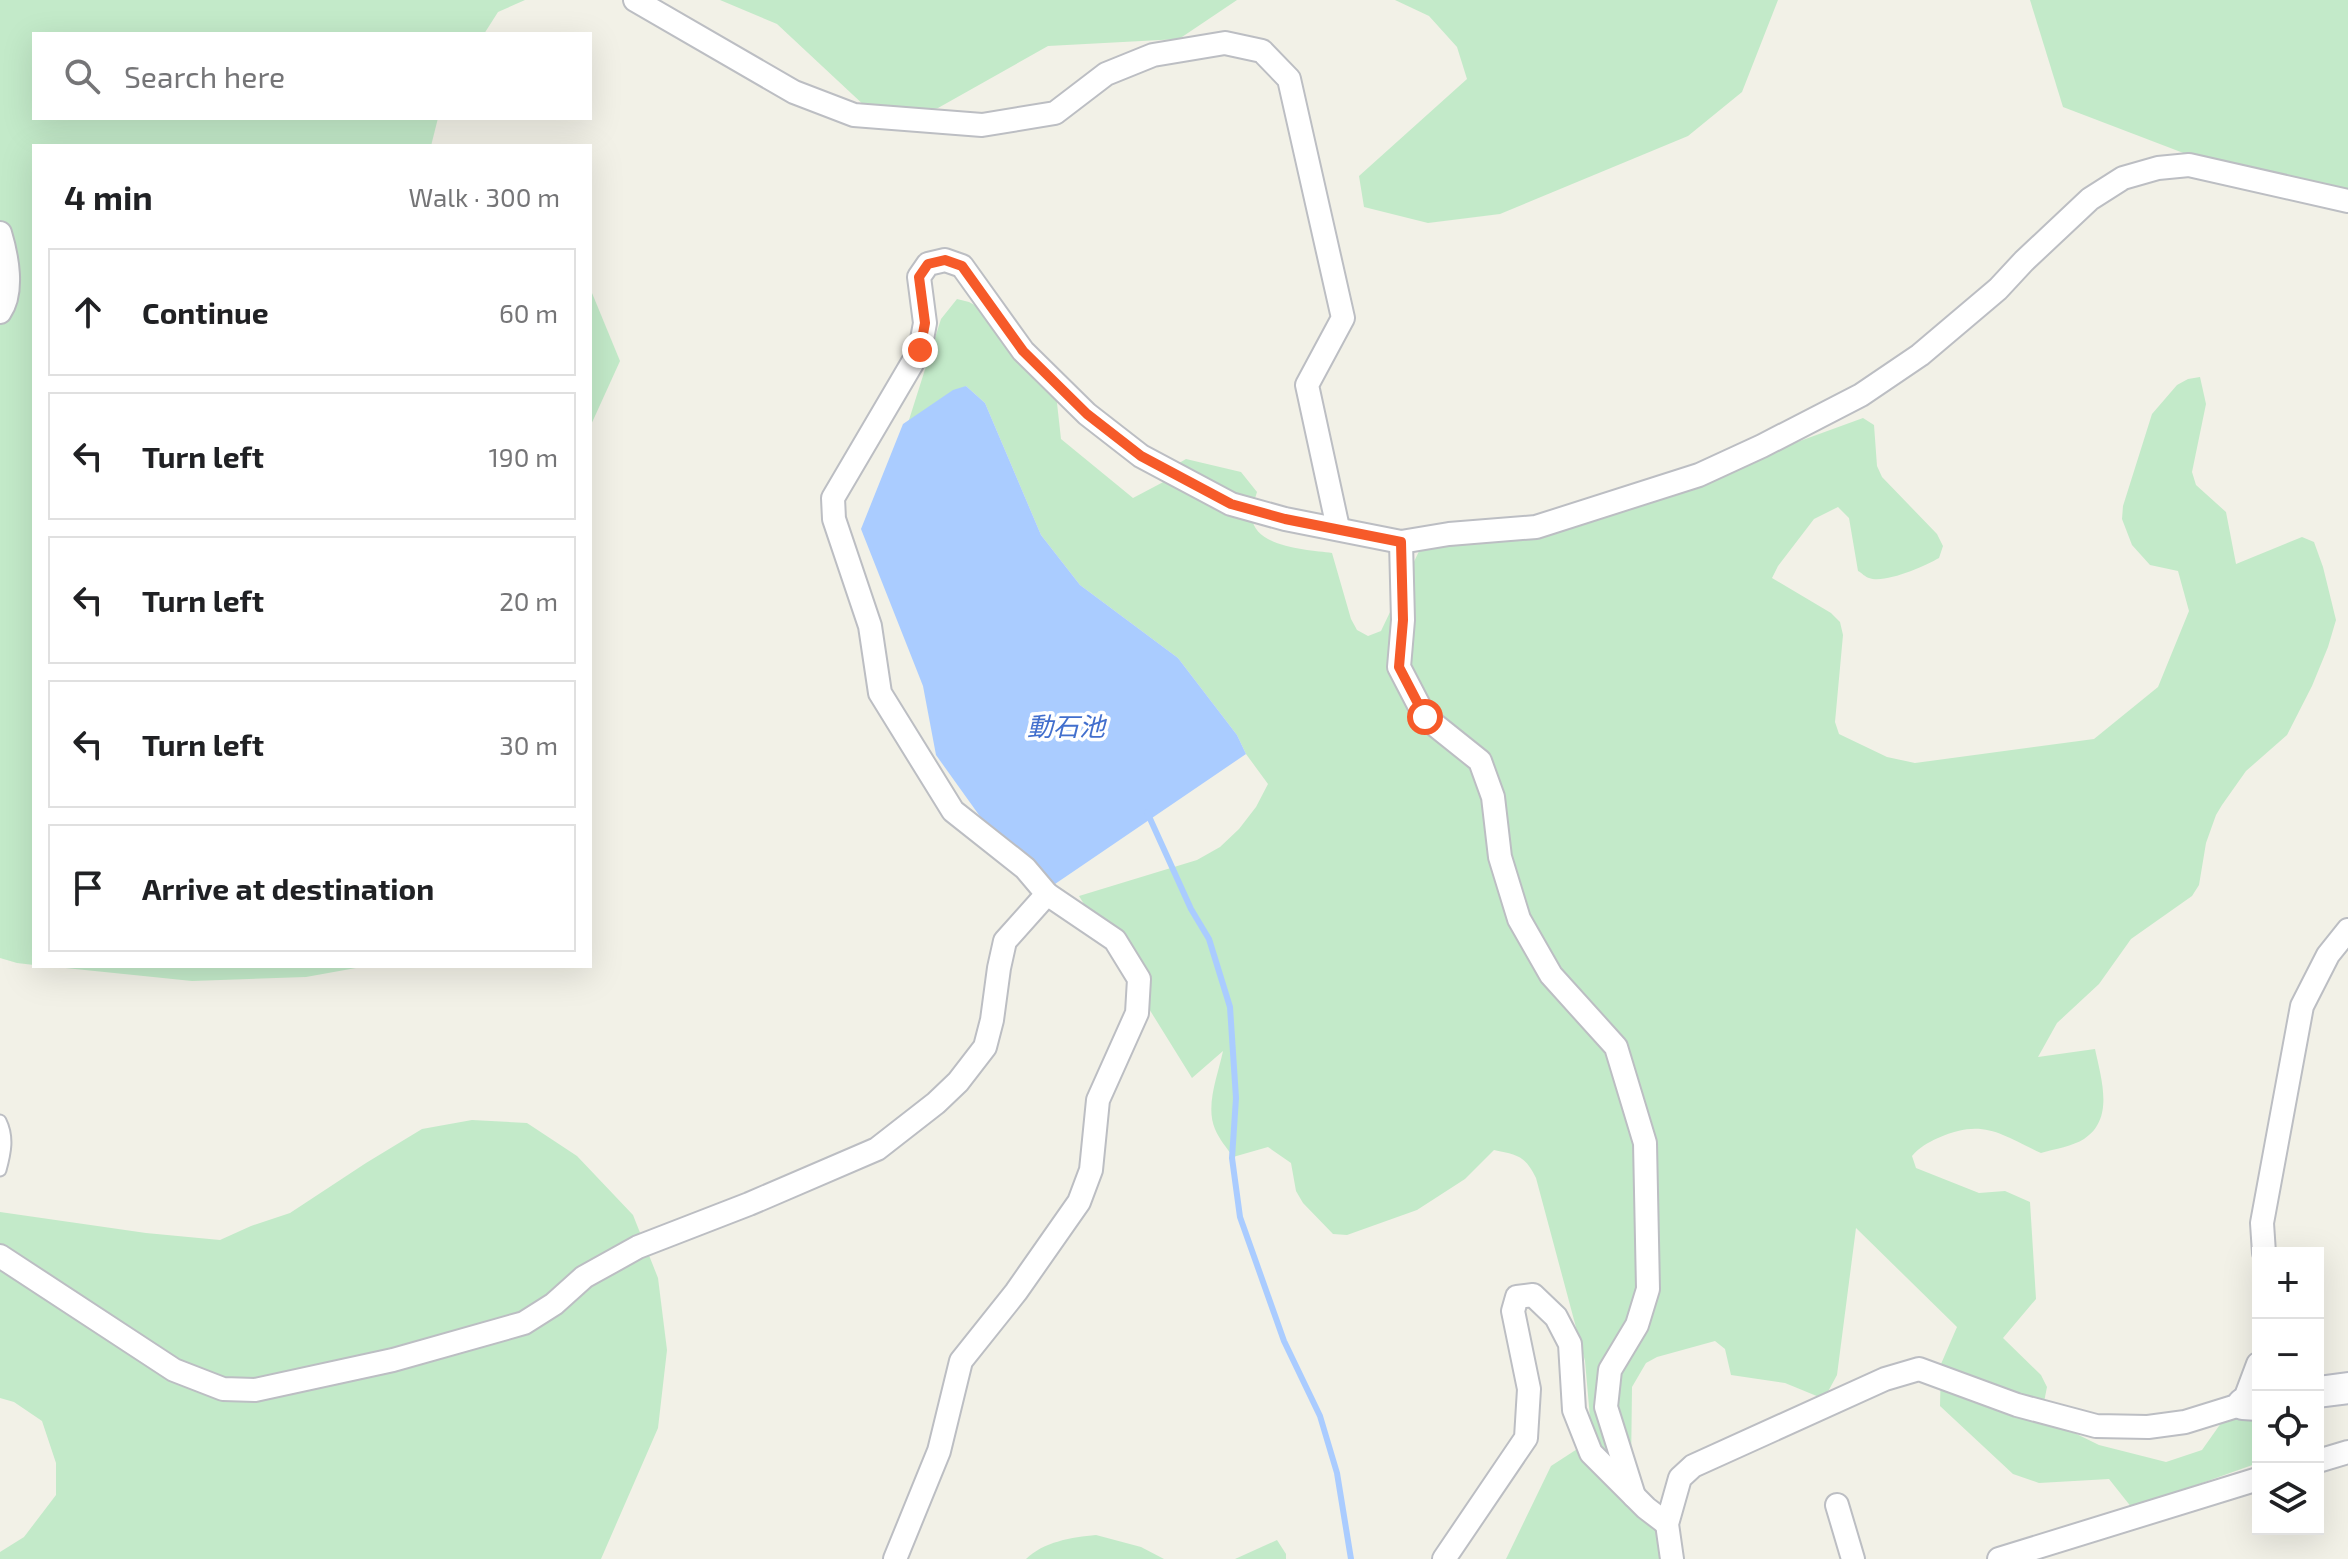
<!DOCTYPE html>
<meta charset="utf-8">
<style>
body{margin:0;font-family:"Exo 2","Noto Sans JP",sans-serif;background:#f6f6f6;color:#202124}
.controls{position:absolute;right:24px;bottom:24px;display:grid;overflow:hidden;border-radius:0px;box-shadow:0 8px 32px #0002}
.controls button{width:72px;height:72px;display:grid;place-items:center;padding:0;border:0;border-bottom:2px solid #e0e0e0;background:#fff;color:#202124;font:40px sans-serif}
.stop{position:absolute;width:24px;height:24px;margin:-18px;border:6px solid #f65a29;border-radius:50%;background:#fff}
.stop.end{background:#f65a29;border-color:#fff;box-shadow:0 2px 8px #0008}
.list{margin:0;padding:0;list-style:none}
h2{display:flex;justify-content:space-between;align-items:center;height:104px;margin:0;padding:0 32px;font-size:34px}
h2 small{font-size:26px;font-weight:400;color:#757577}
.list li{display:grid;grid-template-columns:52px 1fr auto;gap:24px;align-items:center;box-sizing:border-box;height:128px;margin:0 16px 16px;padding:0 16px;border:2px solid #e0e0e0;border-radius:0px}
.list b{display:block;font-size:30px;white-space:nowrap}
.list em{font-size:26px;font-style:normal;color:#757577}
.icon{flex:none;width:44px;height:44px;fill:none;stroke:currentColor;stroke-width:2;stroke-linecap:round;stroke-linejoin:round}
.map{position:relative;flex:none;width:2348px;height:1559px;overflow:hidden}
.search{position:absolute;background:#fff;box-shadow:0 8px 32px #0002;left:32px;top:32px;width:560px;height:88px;display:flex;align-items:center;gap:20px;box-sizing:border-box;padding:0 28px;border-radius:0px;color:#757577;font-size:30px}
.panel{position:absolute;background:#fff;box-shadow:0 8px 32px #0002;left:32px;top:144px;width:560px;height:824px;border-radius:0px}
.map>svg:first-child{display:block}
</style>
<div class="map">
<svg width="2348" height="1559" viewBox="0 0 2348 1559">
<rect width="100%" height="100%" fill="#f2f1e7"/>
<g fill="#c3eac9">
<path d="M 0,0 L 525,0 L 498,12 L 484,34 L 34,34 L 34,118 L 438,118 L 431,146 L 34,146 L 34,965 L 17,963 L 0,958 Z"/>
<path d="M 720,0 L 1237,0 L 1179,39 L 1048,46 L 938,108 L 882,122 L 777,24 Z"/>
<path d="M 1395,0 L 1778,0 L 1742,92 L 1688,136 L 1500,214 L 1428,223 L 1364,207 L 1359,176 L 1467,79 L 1457,47 L 1429,16 Z"/>
<path d="M 2030,0 L 2348,0 L 2348,195 L 2207,162 L 2063,107 Z"/>
<path d="M 590,293 L 592,293 L 620,361 L 590,427 Z"/>
<path d="M 957,299 L 969,302 L 991,314 L 1056,394 L 1061,439 L 1133,498 L 1169,479 L 1174,466 L 1186,459 L 1241,472 L 1257,492 C 1255,499 1251,509 1252,517 C 1254,548 1310,550 1332,553 L 1351,619 L 1357,630 L 1368,636 L 1381,631 L 1421,547 L 1576,523 L 1863,418 L 1874,425 L 1877,466 L 1882,477 L 1937,534 L 1943,546 L 1939,558 C 1925,566 1885,584 1869,578 C 1865,577 1862,573 1858,571 L 1849,518 L 1838,507 L 1814,519 L 1778,566 L 1772,578 L 1831,613 L 1840,622 L 1843,635 L 1835,722 L 1839,734 L 1887,757 L 1915,763 L 2094,739 L 2158,687 L 2189,611 L 2178,571 L 2150,565 L 2132,545 L 2122,519 L 2123,506 L 2152,414 L 2177,385 L 2188,379 L 2200,377 L 2206,404 L 2192,472 L 2196,485 L 2226,512 L 2236,564 L 2302,537 L 2314,542 L 2323,567 L 2336,620 L 2328,647 L 2312,686 L 2287,735 L 2246,771 L 2222,805 L 2216,815 L 2206,843 L 2199,885 L 2192,896 L 2131,939 L 2099,984 L 2057,1023 L 2038,1057 L 2095,1049 C 2101,1078 2115,1119 2084,1139 C 2073,1146 2055,1149 2041,1153 C 2000,1134 1983,1118 1938,1138 C 1927,1143 1920,1147 1912,1156 L 1916,1168 L 1979,1193 L 2005,1191 L 2030,1202 L 2036,1299 L 2003,1338 L 2041,1375 L 2047,1387 L 2042,1412 L 2050,1421 L 2099,1445 L 2166,1462 L 2202,1450 L 2226,1416 L 2258,1421 L 2258,1463 L 2132,1508 L 2109,1479 L 2039,1483 L 2013,1474 L 1940,1406 L 1941,1364 L 1957,1327 L 1856,1228 L 1837,1375 L 1824,1399 L 1785,1383 L 1731,1375 L 1725,1349 L 1715,1341 L 1657,1357 L 1646,1363 L 1632,1387 L 1631,1470 L 1674,1559 L 1506,1559 L 1551,1466 L 1588,1442 L 1591,1429 L 1585,1361 L 1536,1178 C 1525,1155 1517,1155 1494,1150 L 1465,1179 L 1417,1210 L 1347,1235 L 1333,1234 L 1303,1203 L 1296,1191 L 1291,1163 L 1268,1147 L 1233,1157 C 1227,1148 1219,1139 1215,1129 C 1205,1106 1218,1075 1223,1051 L 1192,1078 L 1079,896 L 1197,860 L 1220,847 L 1239,829 L 1256,807 L 1268,784 L 1246,754 L 1237,735 L 1178,658 L 1080,585 L 1041,535 L 985,403 L 966,386 L 908,423 L 941,319 Z"/>
<path d="M 46,966 L 367,966 L 306,977 L 192,981 Z"/>
<path d="M 472,1120 L 527,1123 L 577,1156 L 633,1215 L 658,1278 L 667,1350 L 658,1428 L 601,1559 L 0,1559 L 0,1552 L 24,1537 L 56,1495 L 56,1463 L 42,1421 L 14,1402 L 0,1398 L 0,1212 L 146,1233 L 220,1240 L 251,1226 L 290,1213 L 366,1163 L 422,1129 Z"/>
<path d="M 1096,1535 L 1141,1547 L 1164,1559 L 1026,1559 C 1043,1542 1072,1537 1096,1535 Z"/>
<path d="M 1277,1540 L 1286,1554 L 1286,1559 L 1235,1559 Z"/>
</g>
<path fill="#acf" d="M 966,386 L 985,403 L 1041,535 L 1080,585 L 1178,658 L 1237,735 L 1246,754 L 1055,884 L 984,822 L 936,755 L 923,686 L 861,529 L 903,424 L 953,390 Z"/>
<g fill="none" stroke-linecap="round" stroke-linejoin="round">
<path stroke="#acf" stroke-width="6" d="M 1147,812 L 1191,909 L 1209,939 L 1230,1007 L 1236,1098 L 1232,1158 L 1240,1217 L 1284,1341 L 1320,1416 L 1337,1473 L 1351,1559"/>
<g stroke="#bcbec3" stroke-width="15">
<path id="lane" d="M 0,1121 C 8,1137 5,1152 0,1170"/>
</g>
<g stroke="#bcbec3" stroke-width="26">
<g id="street">
<path d="M 635,0 L 794,92 L 854,115 L 982,125 L 1055,113 L 1106,74 L 1153,55 L 1225,43 L 1262,51 L 1289,79 L 1343,318 L 1307,385 L 1338,528"/>
<path d="M 0,233 C 7,256 14,292 0,312"/>
<path d="M 1401,542 L 1403,620 L 1399,667 L 1425,717 L 1480,761 L 1493,797 L 1500,857 L 1519,919 L 1551,975 L 1616,1047 L 1645,1143 L 1648,1289 L 1637,1325 L 1610,1370 L 1606,1407 L 1634,1496"/>
<path d="M 2264,1253 L 2262,1223 L 2302,1006 L 2328,955 L 2348,930"/>
<path d="M 0,1256 L 174,1370 L 223,1389 L 255,1390 L 393,1360 L 524,1323 L 554,1304 L 584,1277 L 638,1247 L 749,1204 L 877,1149 L 936,1103 L 958,1082 L 985,1047 L 992,1020 L 999,968 L 1005,941 L 1047,894"/>
<path d="M 2318,1461 L 2348,1452"/>
<path d="M 1837,1505 L 1853,1559"/>
<path d="M 895,1559 L 939,1451 L 961,1361 L 1016,1292 L 1079,1202 L 1091,1170 L 1098,1100 L 1137,1013 L 1139,979 L 1115,940 L 1047,894 L 1025,868 L 953,811 L 880,693 L 870,626 L 834,519 L 833,498 L 920,350 L 925,323 L 919,277 L 928,264 L 945,260 L 962,266 L 1023,351 L 1087,414 L 1141,456 L 1231,504 L 1285,519 L 1401,542 L 1449,534 L 1536,527 L 1699,475 L 1762,446 L 1861,395 L 1920,355 L 1998,289 L 2024,261 L 2090,199 L 2123,178 L 2158,168 L 2189,165 L 2348,201"/>
<path d="M 1444,1559 L 1526,1438 L 1529,1389 L 1513,1311 L 1517,1297 L 1533,1295 L 1556,1317 L 1570,1344 L 1574,1410 L 1591,1453 L 1646,1508 L 1667,1524"/>
<path d="M 1672,1559 L 1667,1524 L 1680,1478 L 1693,1466 L 1885,1379 L 1919,1369 L 2017,1405 L 2096,1426 L 2148,1427 L 2185,1422 L 2243,1404 L 2258,1364"/>
<path d="M 1999,1559 L 2258,1479"/>
</g>
</g>
<g stroke="#bcbec6" stroke-width="34">
<g id="secondary">
<path d="M 2318,1392 L 2348,1388"/>
<path d="M 2243,1404 L 2258,1405"/>
</g>
</g>
<use href="#lane" stroke="#fff" stroke-width="11"/>
<use href="#street" stroke="#fff" stroke-width="22"/>
<use href="#secondary" stroke="#fff" stroke-width="30"/>
</g>
<g fill="none" stroke-linecap="round" stroke-linejoin="round">
<path stroke="#f65a29" stroke-width="10" d="M 920,350 L 925,323 L 919,277 L 928,264 L 945,260 L 962,266 L 1023,351 L 1087,414 L 1141,456 L 1231,504 L 1285,519 L 1401,542 L 1403,620 L 1399,667 L 1425,717"/>
</g>
<g text-anchor="middle" stroke-width="7" stroke-linejoin="round" paint-order="stroke">
<g font-size="26" font-style="italic" fill="#426fcd" stroke="#fff">
<text x="1066" y="736">動石池</text>
</g>
</g>
</svg>
<div class="controls">
<button>+</button>
<button>−</button>
<button><svg class="icon" aria-label="locate" viewBox="0 0 24 24"><circle cx="12" cy="12" r="6"/><path d="M12 2v4M12 18v4M2 12h4M18 12h4"/></svg></button>
<button><svg class="icon" aria-label="layers" viewBox="0 0 24 24"><path d="M12 4l9 5-9 5-9-5zM3 14l9 5 9-5"/></svg></button>
</div>
<div class="stop" style="left:1425px;top:717px"></div>
<div class="stop end" style="left:920px;top:350px"></div>
<div class="search"><svg class="icon" aria-label="search" viewBox="0 0 24 24"><circle cx="10" cy="10" r="6"/><path d="M15 15l6 6"/></svg>Search here</div>
<section class="panel">
<h2>4 min<small>Walk · 300 m</small></h2>
<ul class="list">
<li><svg class="icon" aria-label="ahead" viewBox="0 0 24 24"><path d="M12 20V5M6 11l6-6 6 6"/></svg><div><b>Continue</b></div><em>60 m</em></li>
<li><svg class="icon" aria-label="left" viewBox="0 0 24 24"><path d="M17 20v-9H6M10 6l-5 5 5 5"/></svg><div><b>Turn left</b></div><em>190 m</em></li>
<li><svg class="icon" aria-label="left" viewBox="0 0 24 24"><path d="M17 20v-9H6M10 6l-5 5 5 5"/></svg><div><b>Turn left</b></div><em>20 m</em></li>
<li><svg class="icon" aria-label="left" viewBox="0 0 24 24"><path d="M17 20v-9H6M10 6l-5 5 5 5"/></svg><div><b>Turn left</b></div><em>30 m</em></li>
<li><svg class="icon" aria-label="arrive" viewBox="0 0 24 24"><path d="M6 21V4h12l-3 4 3 4H6"/></svg><div><b>Arrive at destination</b></div></li>
</ul>
</section>
</div>
